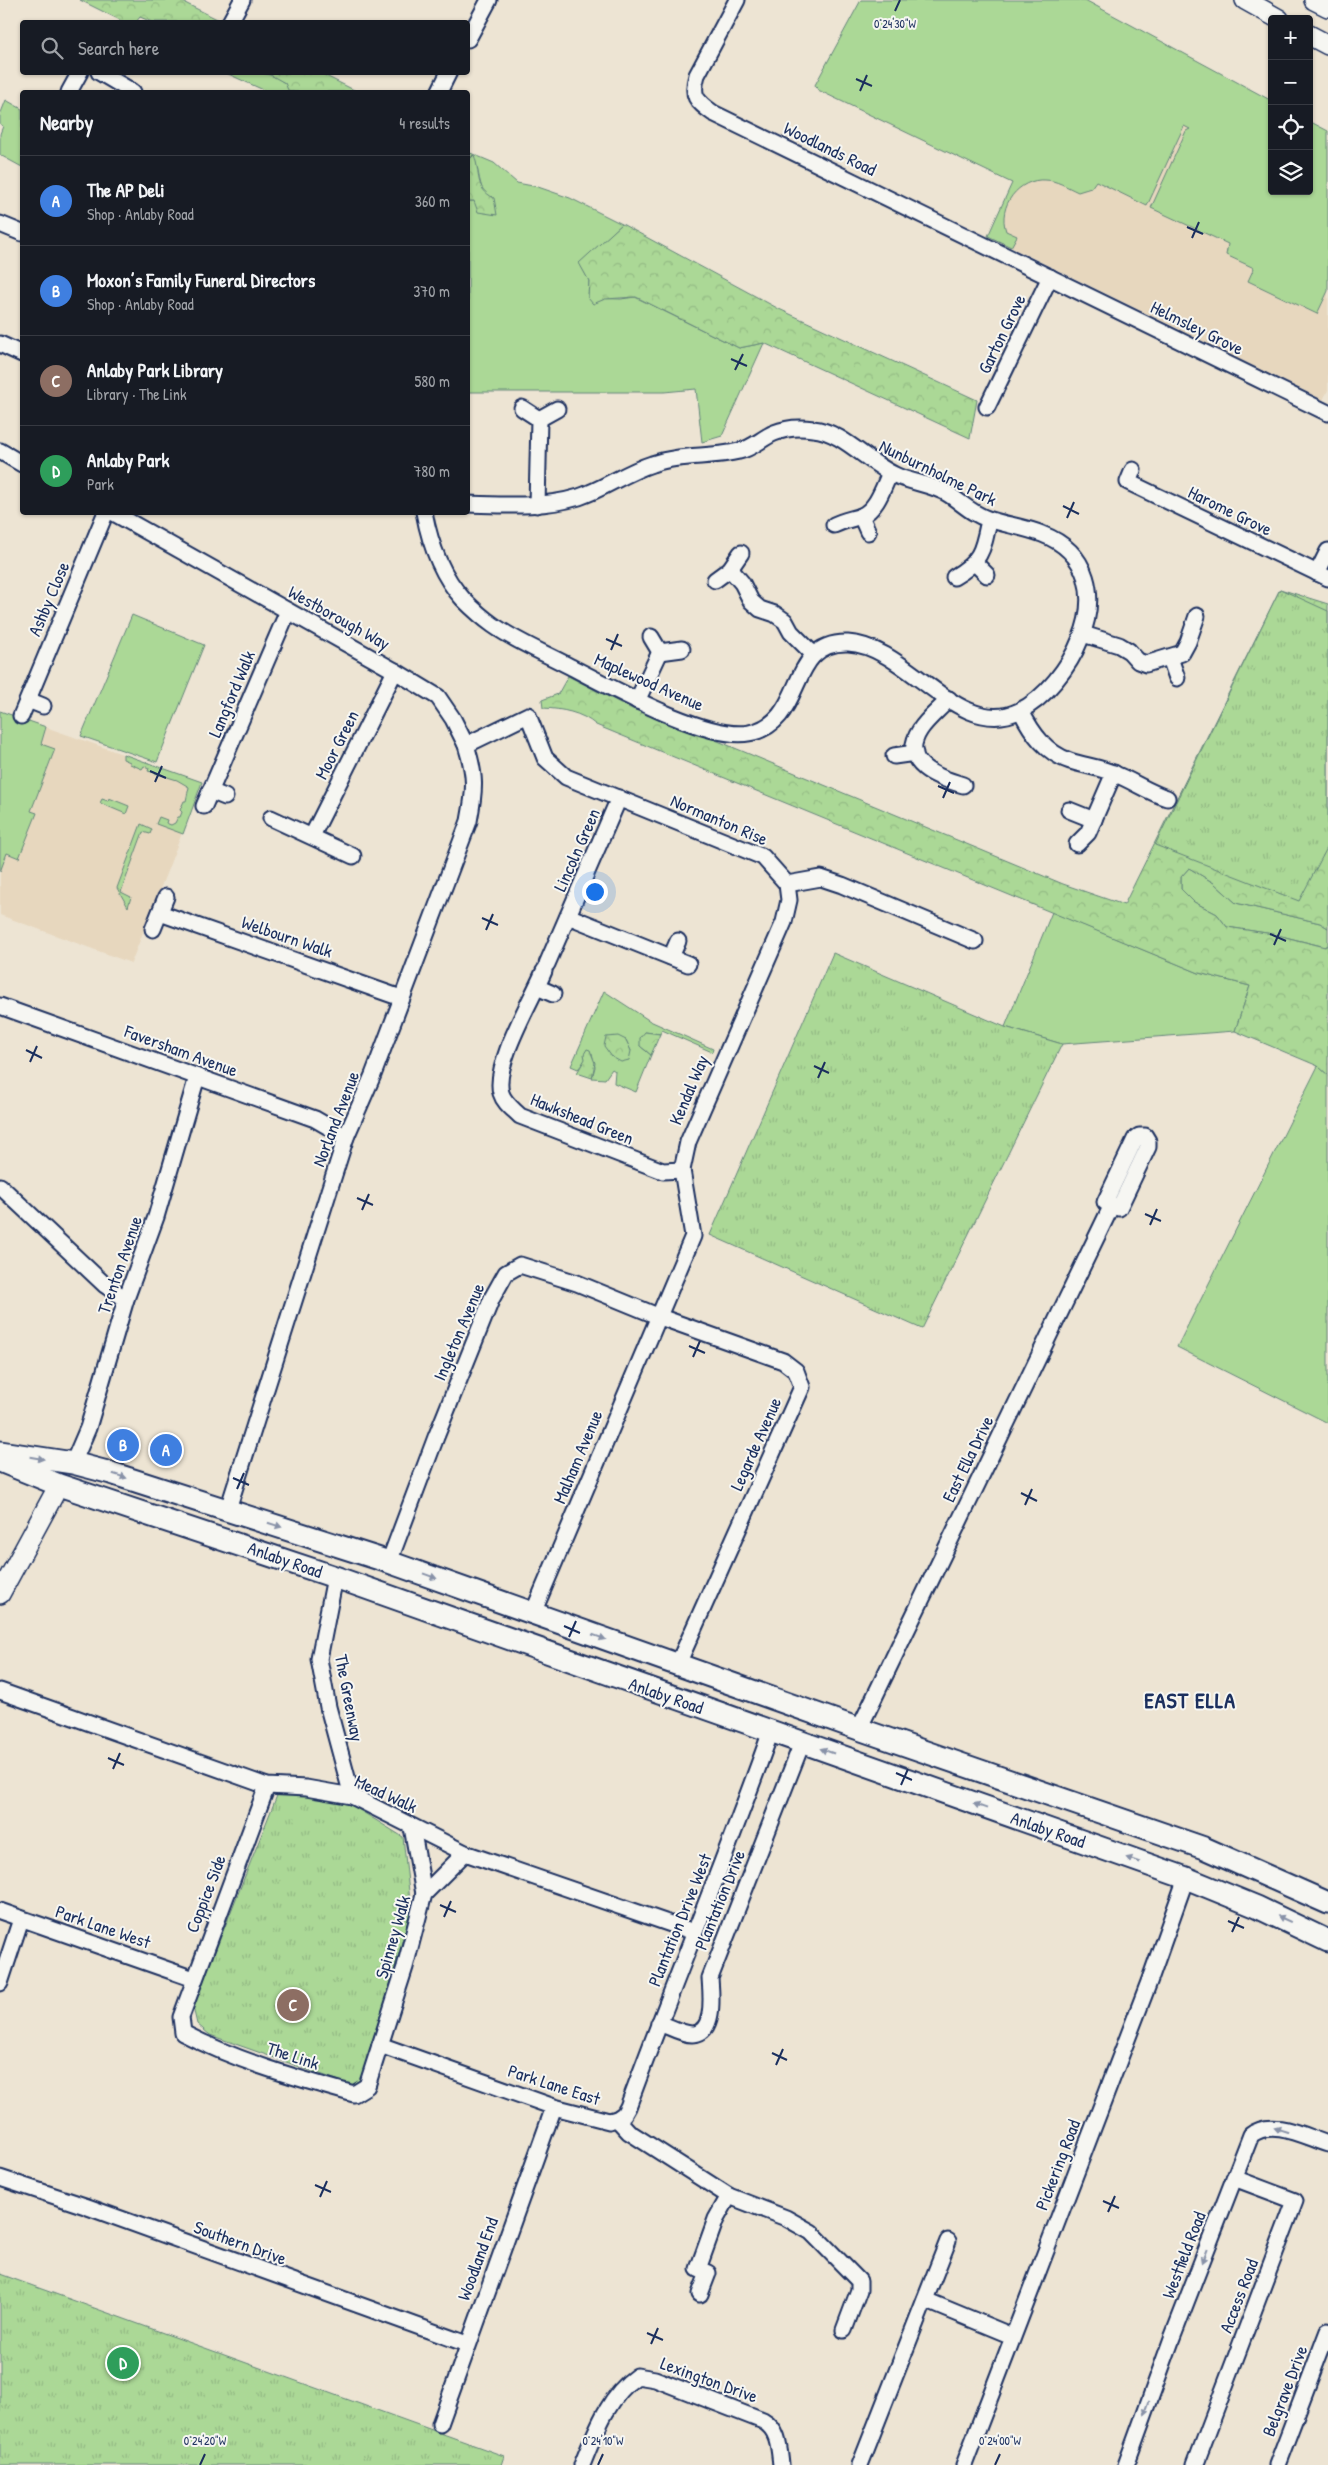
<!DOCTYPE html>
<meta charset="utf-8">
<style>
body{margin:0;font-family:"Patrick Hand",sans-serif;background:#242831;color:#f1f3f6}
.controls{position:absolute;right:15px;top:15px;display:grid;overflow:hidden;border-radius:5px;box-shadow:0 1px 4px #0004}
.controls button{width:45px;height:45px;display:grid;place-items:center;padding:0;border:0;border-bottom:1px solid #363941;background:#171b24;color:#f1f3f6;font:25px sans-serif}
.you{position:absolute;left:594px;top:891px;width:18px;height:18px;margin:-12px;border:4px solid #fff;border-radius:50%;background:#1a73e8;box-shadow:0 0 0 8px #1a73e833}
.badge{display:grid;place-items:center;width:32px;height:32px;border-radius:50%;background:#b45309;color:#fff;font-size:16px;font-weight:700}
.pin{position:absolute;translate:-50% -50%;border:2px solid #fff;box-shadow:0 1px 5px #0006}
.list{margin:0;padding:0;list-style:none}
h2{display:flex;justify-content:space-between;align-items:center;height:65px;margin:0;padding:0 20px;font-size:21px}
h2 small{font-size:16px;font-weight:400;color:#9ea1a6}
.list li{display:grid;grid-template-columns:32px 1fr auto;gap:15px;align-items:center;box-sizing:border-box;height:90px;padding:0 20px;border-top:1px solid #363941}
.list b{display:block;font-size:19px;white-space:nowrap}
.list p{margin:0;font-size:16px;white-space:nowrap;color:#9ea1a6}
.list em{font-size:16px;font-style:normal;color:#9ea1a6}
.icon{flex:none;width:28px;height:28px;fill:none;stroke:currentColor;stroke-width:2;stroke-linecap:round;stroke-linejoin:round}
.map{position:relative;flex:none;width:1328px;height:2465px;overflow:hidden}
.search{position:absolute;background:#171b24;box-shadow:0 1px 4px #0004;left:20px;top:20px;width:450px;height:55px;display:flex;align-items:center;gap:12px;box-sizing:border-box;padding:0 18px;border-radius:5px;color:#9ea1a6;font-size:19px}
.panel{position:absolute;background:#171b24;box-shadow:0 1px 4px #0004;left:20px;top:90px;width:450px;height:425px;border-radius:5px}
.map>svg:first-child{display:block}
</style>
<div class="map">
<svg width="1328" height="2465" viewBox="0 0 1328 2465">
<defs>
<pattern id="forest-crowns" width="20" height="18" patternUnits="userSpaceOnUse" patternTransform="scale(1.25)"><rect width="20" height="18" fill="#abd896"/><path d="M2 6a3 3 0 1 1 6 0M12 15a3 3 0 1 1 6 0" fill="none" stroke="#93ba84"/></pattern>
<pattern id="park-tufts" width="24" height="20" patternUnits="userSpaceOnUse" patternTransform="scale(1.25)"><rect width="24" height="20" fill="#abd896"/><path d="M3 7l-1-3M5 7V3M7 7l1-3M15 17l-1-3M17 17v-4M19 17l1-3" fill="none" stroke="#93ba84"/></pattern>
</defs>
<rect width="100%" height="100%" fill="#ede4d3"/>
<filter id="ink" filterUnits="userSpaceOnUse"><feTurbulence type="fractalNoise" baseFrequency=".02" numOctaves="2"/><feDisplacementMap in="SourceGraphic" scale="10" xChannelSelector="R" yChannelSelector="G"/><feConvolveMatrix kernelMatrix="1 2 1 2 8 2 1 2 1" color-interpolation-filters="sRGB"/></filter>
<g filter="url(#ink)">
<g fill="#e7d7be">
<path d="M 861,0 L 1085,0 L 1272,101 L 1272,191 L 1309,191 L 1309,121 L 1328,131 L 1328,390 L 1323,400 L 988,236 L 1012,183 L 818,90 L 815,85 Z"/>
<path d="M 0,711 L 202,782 L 131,963 L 0,915 Z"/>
</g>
<g fill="#abd896" stroke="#63847a" fill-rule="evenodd">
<path d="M 861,0 L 1085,0 L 1272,101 L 1272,191 L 1309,191 L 1309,121 L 1328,131 L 1328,291 L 1317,314 L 1248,281 L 1254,268 L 1226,255 L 1228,244 L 1151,208 L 1186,131 L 1190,129 L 1184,126 L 1147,206 L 1096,181 L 1091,188 L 1078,192 C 1067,187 1056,180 1045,180 C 1019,178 997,206 1006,231 L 1017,236 L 1011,247 L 988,236 L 1012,183 L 818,90 L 815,85 Z"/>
<path d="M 226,73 C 246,73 267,69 283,82 C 288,85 288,90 294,92 L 268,92 Z"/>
<path d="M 6,100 L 22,109 L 22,167 L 0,155 L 0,134 L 3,126 L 0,124 L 0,115 Z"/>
<path d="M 468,152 L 494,163 L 517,183 L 538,187 L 570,198 L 622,224 L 580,263 L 589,281 L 588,298 L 621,299 L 635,297 L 739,348 L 764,343 L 722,436 L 702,442 L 696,389 L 664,392 L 468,392 L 468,201 L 474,201 L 484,193 C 478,180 479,168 473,155 L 468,161 Z"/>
<path d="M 132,615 L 204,645 L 157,762 L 81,736 Z"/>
<path d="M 0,711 L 46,727 L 41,744 L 55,749 L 31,811 L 37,813 L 19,858 L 7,853 L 0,872 Z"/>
<path d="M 123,754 L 202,782 L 183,834 L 156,824 L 159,817 L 167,820 L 166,823 L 171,825 L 175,823 L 178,817 L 180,817 L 182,812 L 180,810 L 184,801 L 186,801 L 189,787 L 177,780 L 148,771 L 149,768 L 144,766 L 142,769 L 130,764 L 130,762 L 123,759 Z"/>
<path d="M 109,798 L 129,806 L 126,814 L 100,803 L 102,799 L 108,801 Z"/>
<path d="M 141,824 L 152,829 L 150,834 L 143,832 L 121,892 L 131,897 L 128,907 L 117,888 Z"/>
<path d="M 1189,868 L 1214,883 L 1236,903 L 1320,923 L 1328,928 L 1328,945 L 1326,947 L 1273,934 L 1227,927 L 1217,914 L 1194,902 L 1181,890 L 1181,877 Z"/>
<path d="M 1052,912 L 1199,973 L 1250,986 L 1235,1031 L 1062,1044 L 1005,1027 Z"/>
<path d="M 604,991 L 650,1021 L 713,1049 L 712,1052 L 662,1030 L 660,1034 L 645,1032 L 640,1046 L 651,1055 L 636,1092 L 614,1083 L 615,1071 L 612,1069 L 605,1079 L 592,1078 L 595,1067 L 592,1053 L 578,1069 L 571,1066 ZM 626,1040 L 631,1051 L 612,1057 L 608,1050 Z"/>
<path d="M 1318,1066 L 1328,1075 L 1328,1423 L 1177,1347 Z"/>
</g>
<g fill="url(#forest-crowns)" stroke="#63847a">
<path d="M 80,0 L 179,0 L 223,22 L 152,22 L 140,17 L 136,22 L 124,22 Z"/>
<path d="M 267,73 L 320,73 L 358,92 L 294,92 L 288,90 L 285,83 Z"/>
<path d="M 474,155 C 481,174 474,188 494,198 L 497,215 L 478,212 L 474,201 L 468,201 L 468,161 Z"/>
<path d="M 622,224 L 779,309 L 977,400 L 970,438 L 764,343 L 739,348 L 636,297 L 605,299 L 593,304 L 588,298 L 589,281 L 579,263 Z"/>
<path d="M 1280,589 L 1328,604 L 1328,928 L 1320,923 L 1236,903 L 1214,883 L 1189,868 L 1181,877 L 1181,889 L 1194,902 L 1217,914 L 1227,927 L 1273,934 L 1325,947 L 1328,945 L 1328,1075 L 1318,1066 L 1235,1031 L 1250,986 L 1199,973 L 596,725 C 581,712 562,709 543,708 L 542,700 L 558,694 L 568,676 L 630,708 L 713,739 L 1063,884 L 1124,905 Z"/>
<path d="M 645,1032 L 660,1034 L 651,1055 L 640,1046 L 640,1038 Z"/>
<path d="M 618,1036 L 626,1040 L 631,1051 L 629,1060 L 621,1062 L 612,1057 L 604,1046 L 606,1037 Z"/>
<path d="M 587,1049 L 590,1050 L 595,1063 L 592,1078 L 577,1073 L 585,1059 L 584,1054 Z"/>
</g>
<g fill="url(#park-tufts)" stroke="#63847a">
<path d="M 1280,589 L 1328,611 L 1328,846 L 1299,901 L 1155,845 Z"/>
<path d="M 833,953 L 1005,1027 L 1062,1044 L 922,1329 L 710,1235 Z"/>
<path d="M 278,1793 L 306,1793 L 353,1806 L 403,1837 L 411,1910 L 363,2081 L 351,2085 L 210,2035 L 197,2024 L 193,2007 Z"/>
<path d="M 0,2274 L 504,2456 L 501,2465 L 0,2465 Z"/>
</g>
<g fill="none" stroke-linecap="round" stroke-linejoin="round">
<g stroke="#1b2f5e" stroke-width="19">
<g id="minor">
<path d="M 737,0 L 697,75 C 691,96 696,101 713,113 L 1328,413"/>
<path d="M 230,22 L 242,0"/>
<path d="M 468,39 L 489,0"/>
<path d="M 99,72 L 133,92"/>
<path d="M 69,92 L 80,72"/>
<path d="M 439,92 L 449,72"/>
<path d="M 0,224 L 22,233"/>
<path d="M 0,344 L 22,354"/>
<path d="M 987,407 L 1050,277"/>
<path d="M 522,408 L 539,419 L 557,409"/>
<path d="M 0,451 L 22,464"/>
<path d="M 1133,470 L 1128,482 L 1328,578"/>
<path d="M 537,505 L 539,419"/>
<path d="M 112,512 L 395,671 L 438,697 L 453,719 L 466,745 L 528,715 L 545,758 L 566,777 L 763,857 L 787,884 L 821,878 L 842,885 L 975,941"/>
<path d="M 424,512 C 430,544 441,575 463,599 C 472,608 483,618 493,625 C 517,642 545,653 571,667 C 611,687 706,741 749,733 C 808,722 785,641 848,643 C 908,646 958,740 1019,711 C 1045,699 1070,666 1080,640 C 1098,596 1089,552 1042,534 C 1025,527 1006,525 988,519 C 972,514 962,503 948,494 C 932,484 912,483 895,475 C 868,463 842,431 813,429 C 800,427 786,428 774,433 C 762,438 752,449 739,451 C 710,458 680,454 652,464 C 626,472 604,489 579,497 C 542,508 505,505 468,504"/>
<path d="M 861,516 L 868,532"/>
<path d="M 834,525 C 842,521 852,519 861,516 C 877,509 883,488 890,473"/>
<path d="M 975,563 L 987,575"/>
<path d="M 730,569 L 742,583 L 751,601 L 760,609 L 775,614 L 785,621 L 791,632 L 814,655"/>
<path d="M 1317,573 L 1328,551"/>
<path d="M 954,577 C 982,561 983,549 989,520"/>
<path d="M 715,580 L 730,569 L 741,553"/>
<path d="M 1083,634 L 1119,645 L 1129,651 L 1138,661 L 1146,664 L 1182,653 L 1188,642 L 1197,616"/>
<path d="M 651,637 L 660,652 L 682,649"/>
<path d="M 1170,658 L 1177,678"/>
<path d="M 949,699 C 940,709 927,719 920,730 C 898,764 939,778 963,785"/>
<path d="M 28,700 L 43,706"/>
<path d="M 637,701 L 660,652"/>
<path d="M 1021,711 C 1032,733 1046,753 1070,761 C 1085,766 1100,767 1115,774 C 1133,781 1148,792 1167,798"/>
<path d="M 21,716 L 106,512"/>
<path d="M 894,756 L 915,753"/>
<path d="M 210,791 L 225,797"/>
<path d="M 204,806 L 288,611"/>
<path d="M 1069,810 L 1094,820"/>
<path d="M 271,818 L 353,856"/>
<path d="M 312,836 L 395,671"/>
<path d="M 1077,844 L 1088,833 L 1114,773"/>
<path d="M 160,913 L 401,998"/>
<path d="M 568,916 L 688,964"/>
<path d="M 153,929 L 166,897"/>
<path d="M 671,957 L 678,941"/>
<path d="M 547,964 L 619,798"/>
<path d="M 544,971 C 532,1000 493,1064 501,1093 C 504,1103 513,1109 520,1116 L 663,1171 L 682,1170"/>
<path d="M 537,987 L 553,994"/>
<path d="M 0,1006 L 315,1119 L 346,1137"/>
<path d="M 1139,1136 L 1145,1136 L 1148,1141 L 1148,1147 L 1119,1208 L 1105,1202 L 1135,1139 Z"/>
<path d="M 0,1186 L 105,1285 L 126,1299"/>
<path d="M 73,1463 L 88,1428 L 126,1299 L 156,1217 L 197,1077"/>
<path d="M 228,1509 L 346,1137 L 373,1075 L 469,821 C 475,789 476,777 466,745"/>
<path d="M 389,1562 L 436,1437 L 492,1298 L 506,1273 L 520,1265 L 577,1283 L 660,1317 L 783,1361 L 796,1371 L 802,1387 L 677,1666"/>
<path d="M 335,1577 L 319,1659 L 328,1707 L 352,1796"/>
<path d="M 533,1613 L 693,1236 L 682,1170 L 688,1142 L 784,922 L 789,900 L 787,884"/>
<path d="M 0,1691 L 267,1786 L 306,1788 L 352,1796 L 465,1853 L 694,1932"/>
<path d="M 859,1729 L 1112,1205"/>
<path d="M 267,1786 L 181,2017 L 183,2033 C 237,2061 296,2078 354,2094 L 367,2086 L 405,1967 L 424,1894 L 465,1853"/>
<path d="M 412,1827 L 424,1894"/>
<path d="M 0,1911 L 194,1979"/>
<path d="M 0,1983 L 21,1919"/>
<path d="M 659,2023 C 669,2026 681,2034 692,2034 C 716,2034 711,1993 710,1978 L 802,1743"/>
<path d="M 380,2045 L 554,2107 L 609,2121 L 617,2119 L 629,2132 L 729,2196 L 786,2218 L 811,2232 L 859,2281 L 859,2290 L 844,2330"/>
<path d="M 617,2119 L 624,2114 L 628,2107 C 674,1981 726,1858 771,1731"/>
<path d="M 0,2178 L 85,2206 L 467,2344"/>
<path d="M 700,2294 L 708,2273 L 698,2269 L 716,2219 L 729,2196"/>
<path d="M 925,2300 L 1012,2336"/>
<path d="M 440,2424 L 554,2107"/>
<path d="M 582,2465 C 595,2433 608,2396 637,2376 L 655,2379 L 763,2421 C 779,2430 779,2448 781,2465"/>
<path d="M 860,2465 L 948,2241"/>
<path d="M 964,2465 L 1149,1982 L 1186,1878"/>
<path d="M 1126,2465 L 1171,2341 L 1251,2135 C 1272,2118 1305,2137 1328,2144"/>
<path d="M 1195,2465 L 1295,2201 L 1234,2178"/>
<path d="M 1277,2465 L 1328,2331"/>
</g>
</g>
<g stroke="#1b2f5e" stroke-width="22">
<g id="tertiary">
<path d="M 1245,0 L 1279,19"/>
<path d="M 1314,0 L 1328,7"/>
<path d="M 1309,35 L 1328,45"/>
<path d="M 0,1594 L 59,1485"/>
</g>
</g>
<g stroke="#1b2f5e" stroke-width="25">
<g id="secondary">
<path d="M 0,1452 L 73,1463 L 111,1473 L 389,1562 L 859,1729 L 1204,1848 L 1328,1903"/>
<path d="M 0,1461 L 59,1485 L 335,1577 L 1186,1878 L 1257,1907 L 1328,1941"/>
</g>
</g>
<use href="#minor" stroke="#f6f6f2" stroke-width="15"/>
<use href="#tertiary" stroke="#f6f6f2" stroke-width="19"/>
<use href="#secondary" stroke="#f6f6f2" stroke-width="21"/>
</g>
<defs><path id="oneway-solid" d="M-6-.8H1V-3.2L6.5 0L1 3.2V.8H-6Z" transform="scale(1.25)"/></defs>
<g fill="#8892a8">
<use href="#oneway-solid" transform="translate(37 1458) rotate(9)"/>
<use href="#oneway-solid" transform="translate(120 1476) rotate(17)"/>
<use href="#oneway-solid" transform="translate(275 1525) rotate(18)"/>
<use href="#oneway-solid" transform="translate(430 1576) rotate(20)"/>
<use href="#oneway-solid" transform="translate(599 1637) rotate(20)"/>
<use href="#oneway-solid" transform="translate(827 1751) rotate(-161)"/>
<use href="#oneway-solid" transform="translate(980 1806) rotate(-160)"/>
<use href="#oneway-solid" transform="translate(1133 1860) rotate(-161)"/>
<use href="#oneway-solid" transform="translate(1284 1919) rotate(-155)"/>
<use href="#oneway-solid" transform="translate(1281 2130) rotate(-163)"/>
<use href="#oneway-solid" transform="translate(1205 2256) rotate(111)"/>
<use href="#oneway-solid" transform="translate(1147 2408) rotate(109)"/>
</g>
</g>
<path fill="none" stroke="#1b2f5e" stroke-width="2" d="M 895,11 L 900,0M 856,79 L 872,86M 860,91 L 867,75M 1187,227 L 1203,234M 1192,238 L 1199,222M 731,359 L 747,366M 735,370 L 743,354M 1063,506 L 1079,514M 1067,518 L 1074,502M 606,639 L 622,646M 611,650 L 618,634M 150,771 L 166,778M 155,782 L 162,766M 938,786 L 954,793M 943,798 L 950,782M 482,918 L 498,925M 486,930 L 493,914M 1270,934 L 1286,941M 1274,945 L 1281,929M 26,1050 L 42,1058M 30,1062 L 37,1046M 814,1066 L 829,1073M 818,1078 L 825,1062M 357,1198 L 373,1205M 362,1210 L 369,1194M 1145,1214 L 1161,1221M 1150,1225 L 1157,1209M 689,1346 L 705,1353M 693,1357 L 700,1341M 233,1478 L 249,1485M 237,1489 L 244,1473M 1021,1493 L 1037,1501M 1025,1505 L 1032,1489M 564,1626 L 580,1633M 569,1637 L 576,1621M 108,1758 L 124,1765M 113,1769 L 120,1753M 896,1773 L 912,1780M 901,1785 L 908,1769M 440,1905 L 456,1912M 444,1917 L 451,1901M 1228,1921 L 1244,1928M 1232,1932 L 1239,1917M 772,2053 L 787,2060M 776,2065 L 783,2049M 315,2185 L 331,2192M 320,2197 L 327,2181M 1103,2201 L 1119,2208M 1108,2212 L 1115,2196M 647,2333 L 663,2340M 651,2344 L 658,2328M 200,2465 L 205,2454M 598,2465 L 603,2454M 995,2465 L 1000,2454"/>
<g text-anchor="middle" stroke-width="4" stroke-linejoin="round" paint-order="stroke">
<g font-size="18" fill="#1b2f5e" stroke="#f6f6f2">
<text transform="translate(830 149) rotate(26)" y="6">Woodlands Road</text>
<text transform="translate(1197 328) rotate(26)" y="6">Helmsley Grove</text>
<text transform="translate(1002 334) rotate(-64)" y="6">Garton Grove</text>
<text transform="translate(938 473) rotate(26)" y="6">Nunburnholme Park</text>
<text transform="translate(1230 511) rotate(26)" y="6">Harome Grove</text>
<text transform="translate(49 599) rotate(-67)" y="6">Ashby Close</text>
<text transform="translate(339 618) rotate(29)" y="6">Westborough Way</text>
<text transform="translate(649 682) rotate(24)" y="6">Maplewood Avenue</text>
<text transform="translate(232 694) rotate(-67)" y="6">Langford Walk</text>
<text transform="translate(337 745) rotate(-63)" y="6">Moor Green</text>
<text transform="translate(719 820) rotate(23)" y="6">Normanton Rise</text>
<text transform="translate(577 850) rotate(-66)" y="6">Lincoln Green</text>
<text transform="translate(287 937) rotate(19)" y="6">Welbourn Walk</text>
<text transform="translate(181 1051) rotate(20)" y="6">Faversham Avenue</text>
<text transform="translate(689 1090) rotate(-67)" y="6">Kendal Way</text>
<text transform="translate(336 1119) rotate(-69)" y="6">Norland Avenue</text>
<text transform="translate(582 1119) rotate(22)" y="6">Hawkshead Green</text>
<text transform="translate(120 1265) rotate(-71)" y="6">Trenton Avenue</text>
<text transform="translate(459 1332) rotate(-67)" y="6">Ingleton Avenue</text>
<text transform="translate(756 1444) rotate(-66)" y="6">Legarde Avenue</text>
<text transform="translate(578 1457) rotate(-67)" y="6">Malham Avenue</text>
<text transform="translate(968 1459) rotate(-64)" y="6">East Ella Drive</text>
<text transform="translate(285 1560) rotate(19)" y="6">Anlaby Road</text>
<text transform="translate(666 1696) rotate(19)" y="6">Anlaby Road</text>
<text transform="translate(349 1698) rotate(79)" y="6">The Greenway</text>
<text transform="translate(386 1794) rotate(25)" y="6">Mead Walk</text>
<text transform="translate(1048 1830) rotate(19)" y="6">Anlaby Road</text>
<text transform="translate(206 1894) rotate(-69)" y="6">Coppice Side</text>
<text transform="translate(720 1900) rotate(-68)" y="6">Plantation Drive</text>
<text transform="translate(680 1920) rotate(-68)" y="6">Plantation Drive West</text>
<text transform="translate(103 1927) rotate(19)" y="6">Park Lane West</text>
<text transform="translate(393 1937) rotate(-74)" y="6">Spinney Walk</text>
<text transform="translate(293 2056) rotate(18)" y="6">The Link</text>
<text transform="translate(554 2085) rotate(18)" y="6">Park Lane East</text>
<text transform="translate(1058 2165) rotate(-69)" y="6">Pickering Road</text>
<text transform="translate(240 2243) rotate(20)" y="6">Southern Drive</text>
<text transform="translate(1184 2255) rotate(-69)" y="6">Westfield Road</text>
<text transform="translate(478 2259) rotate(-70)" y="6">Woodland End</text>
<text transform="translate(1239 2296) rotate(-69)" y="6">Access Road</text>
<text transform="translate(709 2380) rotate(20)" y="6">Lexington Drive</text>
<text transform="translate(1285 2391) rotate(-69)" y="6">Belgrave Drive</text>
</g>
<g font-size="22" font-weight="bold" letter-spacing="1" fill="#1b2f5e" stroke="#f6f6f2">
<text x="1190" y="1708">EAST ELLA</text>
</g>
</g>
<g font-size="12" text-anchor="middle" fill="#1b2f5e" stroke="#f6f6f2" stroke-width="4" stroke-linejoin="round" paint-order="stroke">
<text x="895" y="28">0°24'30"W</text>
<text x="205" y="2445">0°24'20"W</text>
<text x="603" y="2445">0°24'10"W</text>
<text x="1000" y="2445">0°24'00"W</text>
</g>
</svg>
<div class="controls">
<button>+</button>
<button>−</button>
<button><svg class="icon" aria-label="locate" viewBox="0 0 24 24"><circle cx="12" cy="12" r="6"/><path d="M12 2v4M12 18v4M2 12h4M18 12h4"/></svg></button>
<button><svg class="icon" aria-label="layers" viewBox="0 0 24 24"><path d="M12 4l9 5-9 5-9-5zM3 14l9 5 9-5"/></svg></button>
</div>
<div class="you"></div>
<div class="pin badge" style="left:166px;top:1450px;background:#3f7fe0">A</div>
<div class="pin badge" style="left:123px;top:1445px;background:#3f7fe0">B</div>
<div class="pin badge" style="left:293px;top:2005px;background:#8d6e63">C</div>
<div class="pin badge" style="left:123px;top:2363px;background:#2e9e5b">D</div>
<div class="search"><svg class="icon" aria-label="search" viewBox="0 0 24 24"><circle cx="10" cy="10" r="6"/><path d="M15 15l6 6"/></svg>Search here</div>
<section class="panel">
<h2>Nearby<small>4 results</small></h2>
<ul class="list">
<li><span class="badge" style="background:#3f7fe0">A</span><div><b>The AP Deli</b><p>Shop · Anlaby Road</p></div><em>360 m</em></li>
<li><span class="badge" style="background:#3f7fe0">B</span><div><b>Moxon’s Family Funeral Directors</b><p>Shop · Anlaby Road</p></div><em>370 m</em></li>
<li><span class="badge" style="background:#8d6e63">C</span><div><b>Anlaby Park Library</b><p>Library · The Link</p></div><em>580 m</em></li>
<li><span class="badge" style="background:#2e9e5b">D</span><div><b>Anlaby Park</b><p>Park</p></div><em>780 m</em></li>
</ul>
</section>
</div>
